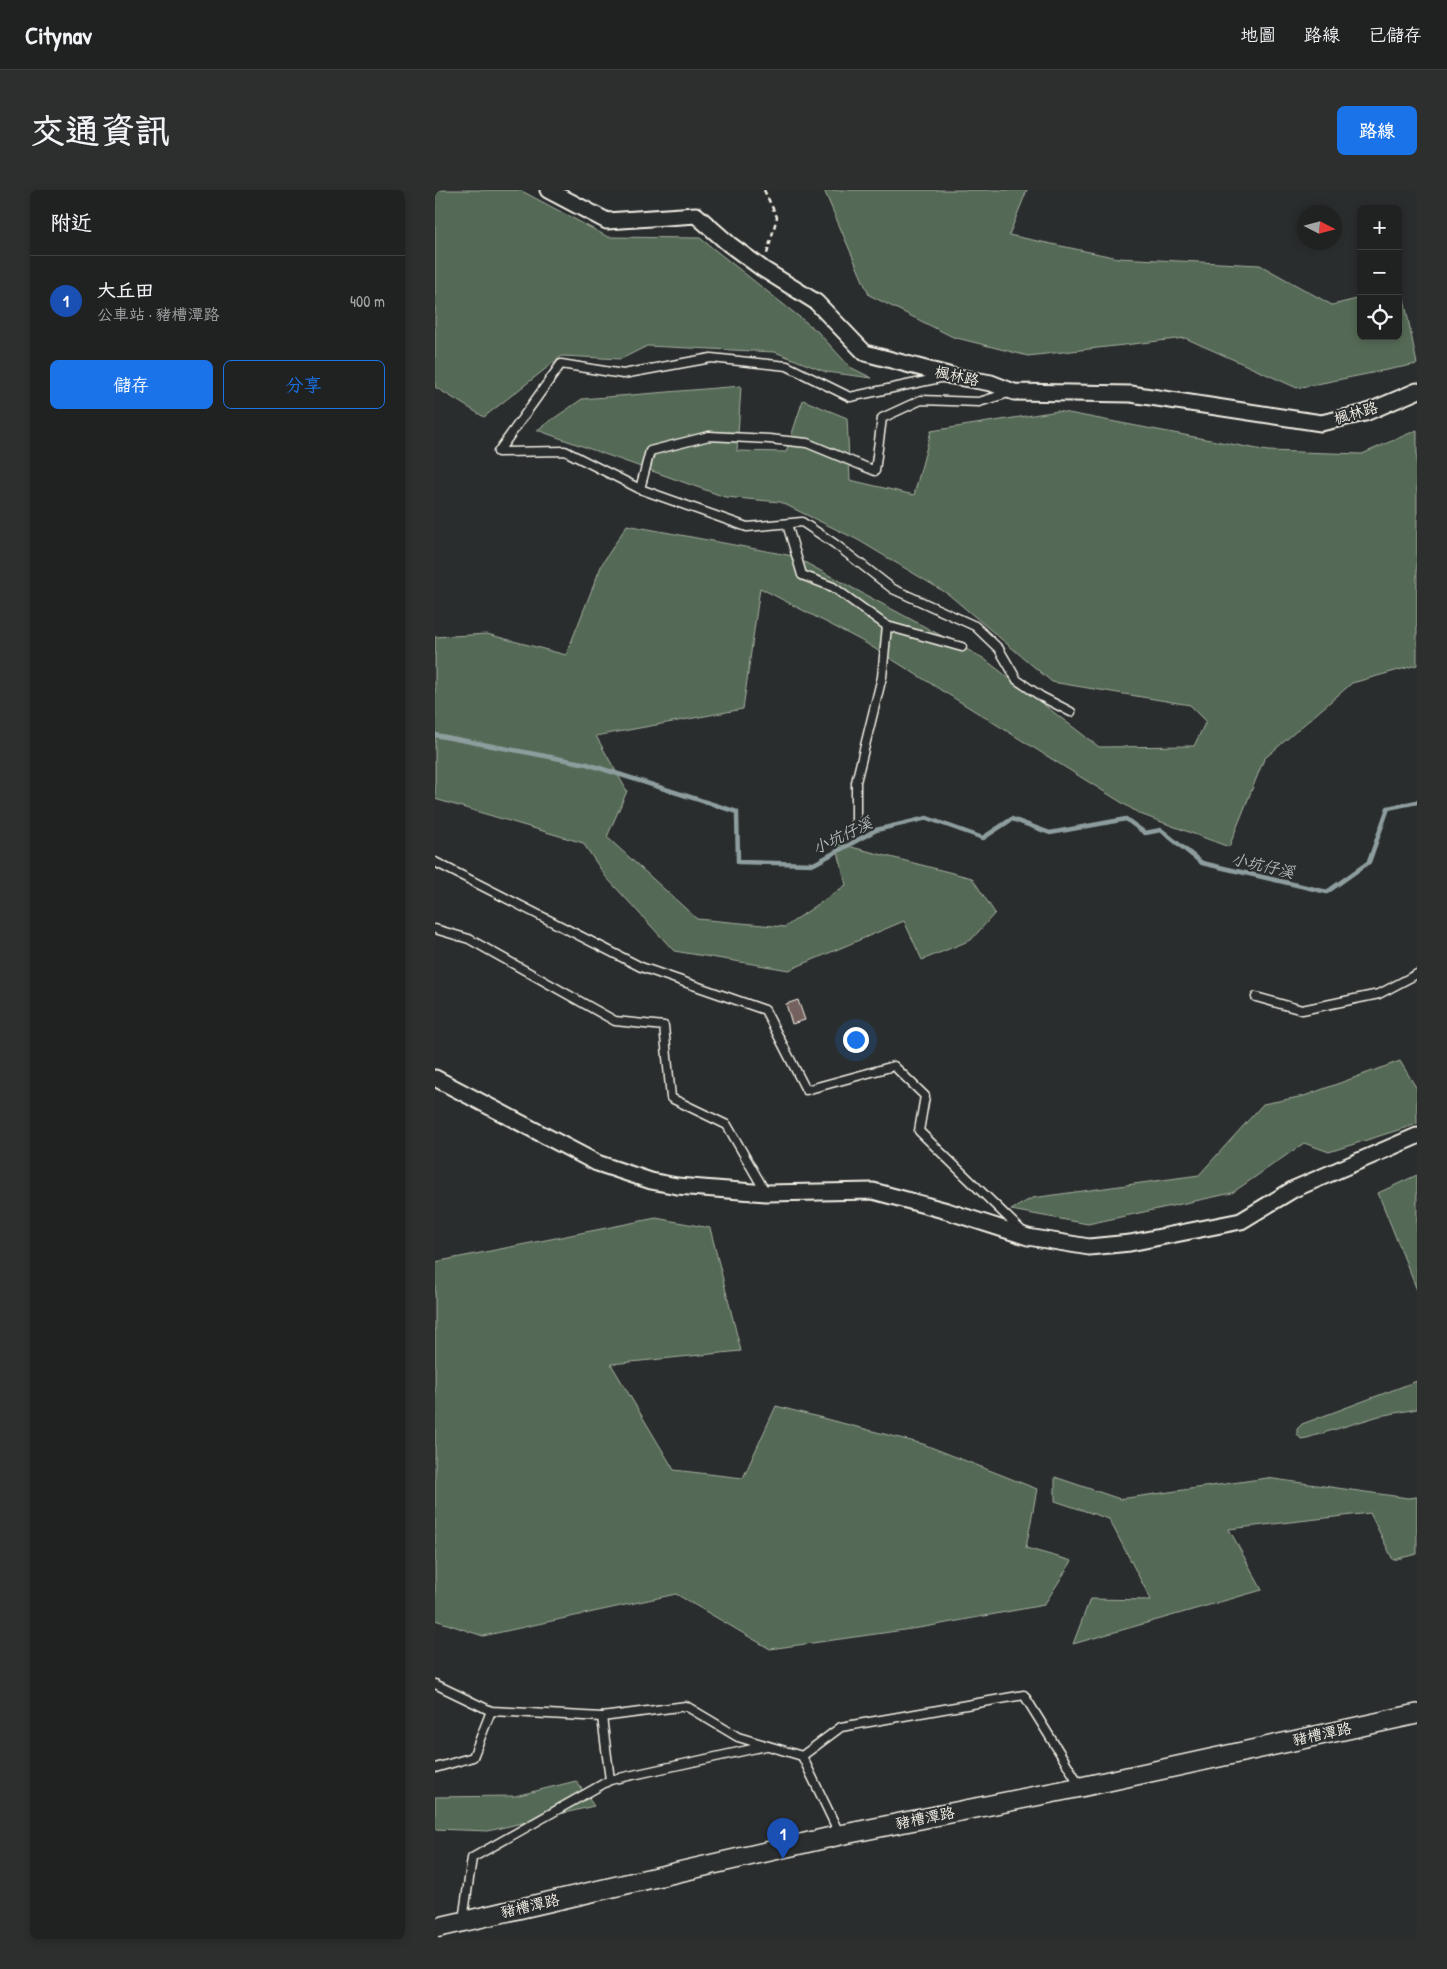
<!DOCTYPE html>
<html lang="zh-TW">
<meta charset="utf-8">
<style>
body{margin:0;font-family:"Patrick Hand","LXGW WenKai TC",sans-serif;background:#2d2f2f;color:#f1f3f6}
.controls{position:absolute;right:15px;top:15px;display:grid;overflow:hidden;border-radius:8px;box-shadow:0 2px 8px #0003}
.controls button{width:45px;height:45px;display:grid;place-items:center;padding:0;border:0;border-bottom:1px solid #3d3f40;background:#202222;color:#f1f3f6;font:25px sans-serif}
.compass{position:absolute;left:862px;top:15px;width:45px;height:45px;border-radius:50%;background:#202222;box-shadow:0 2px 8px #0003;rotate:96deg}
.you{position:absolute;left:420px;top:849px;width:18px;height:18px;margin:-12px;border:4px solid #fff;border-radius:50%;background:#1a73e8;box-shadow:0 0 0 8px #1a73e833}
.badge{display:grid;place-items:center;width:32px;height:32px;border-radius:50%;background:#1a73e8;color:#fff;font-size:16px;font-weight:700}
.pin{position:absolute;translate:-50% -41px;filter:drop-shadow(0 1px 2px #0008)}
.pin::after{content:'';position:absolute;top:26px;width:18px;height:15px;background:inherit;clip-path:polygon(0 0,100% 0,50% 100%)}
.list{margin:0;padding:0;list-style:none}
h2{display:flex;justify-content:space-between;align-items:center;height:65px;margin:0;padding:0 20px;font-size:21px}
h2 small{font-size:16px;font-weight:400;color:#a2a4a5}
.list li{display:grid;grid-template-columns:32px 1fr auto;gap:15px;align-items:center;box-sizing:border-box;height:90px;padding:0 20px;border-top:1px solid #3d3f40}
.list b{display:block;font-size:19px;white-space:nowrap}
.list p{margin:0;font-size:16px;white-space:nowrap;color:#a2a4a5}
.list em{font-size:16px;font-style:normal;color:#a2a4a5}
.actions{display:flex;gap:10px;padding:15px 20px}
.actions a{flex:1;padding:11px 0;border:1px solid #1a73e8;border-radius:8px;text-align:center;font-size:18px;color:#1a73e8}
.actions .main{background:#1a73e8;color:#fff}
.icon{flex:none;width:28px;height:28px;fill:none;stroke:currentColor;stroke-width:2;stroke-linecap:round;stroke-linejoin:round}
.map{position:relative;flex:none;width:982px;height:1749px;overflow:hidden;border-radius:8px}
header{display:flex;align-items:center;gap:30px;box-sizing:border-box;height:70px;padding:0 25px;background:#202222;border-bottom:1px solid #3d3f40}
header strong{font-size:24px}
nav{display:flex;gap:28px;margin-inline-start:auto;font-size:18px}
.intro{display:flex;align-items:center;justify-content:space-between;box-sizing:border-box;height:120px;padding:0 30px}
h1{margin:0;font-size:35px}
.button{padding:12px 22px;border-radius:8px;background:#1a73e8;color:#fff;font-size:18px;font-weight:700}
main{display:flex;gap:30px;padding:0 30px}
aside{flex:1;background:#202222;border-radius:8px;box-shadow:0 2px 8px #0003}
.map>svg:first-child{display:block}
</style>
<header>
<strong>Citynav</strong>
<nav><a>地圖</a><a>路線</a><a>已儲存</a></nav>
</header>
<div class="intro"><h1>交通資訊</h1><a class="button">路線</a></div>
<main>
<aside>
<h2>附近<small></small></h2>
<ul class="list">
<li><span class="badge" style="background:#1a4fb4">1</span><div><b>大丘田</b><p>公車站 · 豬槽潭路</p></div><em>400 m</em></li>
</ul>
<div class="actions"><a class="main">儲存</a><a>分享</a></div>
</aside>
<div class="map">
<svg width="982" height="1749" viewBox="0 0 982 1749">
<rect width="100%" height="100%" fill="#2a2d2e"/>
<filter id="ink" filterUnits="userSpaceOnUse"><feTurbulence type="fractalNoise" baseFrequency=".02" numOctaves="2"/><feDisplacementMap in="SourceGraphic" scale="10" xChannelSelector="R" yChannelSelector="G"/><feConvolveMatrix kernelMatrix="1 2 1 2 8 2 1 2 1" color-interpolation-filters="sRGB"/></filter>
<g filter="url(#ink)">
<g fill="#556b57" stroke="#a4aea0">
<path d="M 0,0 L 85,0 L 173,47 L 265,48 L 382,141 L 415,177 L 437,188 L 391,182 L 340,162 L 212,156 L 186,169 L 127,166 L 49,227 L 0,197 Z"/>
<path d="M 389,0 L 592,0 L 574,45 L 683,68 L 825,75 L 897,115 L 926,108 L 926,146 L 963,146 L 963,99 L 967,98 L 982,174 L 862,198 L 750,148 L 593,166 L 518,147 L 434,105 Z"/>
<path d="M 306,196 L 302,261 L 351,262 L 368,210 L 412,228 L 415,290 L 479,305 L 496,241 L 623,221 L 833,261 L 927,264 L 982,240 L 982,475 L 917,493 L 829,569 L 794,657 L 705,624 L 429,452 L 325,398 L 308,519 L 161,546 L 192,601 L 172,647 L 262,729 L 350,737 L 411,695 L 401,653 L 537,688 L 560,723 L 536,750 L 487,770 L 469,731 L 354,780 L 239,761 L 171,687 L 148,653 L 0,609 L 0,447 L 52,444 L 131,465 L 167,374 L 192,335 L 358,366 L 548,468 L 664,557 L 759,556 L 771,531 L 755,515 L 617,492 L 513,404 L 423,350 L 345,312 L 290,307 L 102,240 L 147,209 Z"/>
<path d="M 965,871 L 982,899 L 982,934 L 894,962 L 869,953 L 797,1003 L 653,1034 L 576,1020 L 597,1008 L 764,985 L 828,914 L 869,906 Z"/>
<path d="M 982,985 L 982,1100 L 943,1003 Z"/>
<path d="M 221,1028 L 275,1038 L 306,1161 L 176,1174 L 239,1280 L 308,1288 L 341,1216 L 488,1254 L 602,1299 L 591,1358 L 637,1371 L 609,1415 L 490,1437 L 335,1459 L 241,1404 L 48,1446 L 0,1430 L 0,1072 Z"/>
<path d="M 982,1191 L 982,1219 L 944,1226 L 872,1248 L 866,1249 L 862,1244 L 862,1239 L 867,1234 Z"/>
<path d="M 620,1287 L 685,1309 L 832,1288 L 973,1308 L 982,1307 L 982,1364 L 958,1370 L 935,1323 L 794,1339 L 827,1400 L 638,1454 L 655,1409 L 716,1410 L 674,1329 L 620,1311 Z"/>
<path d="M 141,1591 L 159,1616 L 53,1641 L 0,1639 L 0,1607 L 80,1606 Z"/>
</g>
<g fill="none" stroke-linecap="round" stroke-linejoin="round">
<path stroke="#8e9e9f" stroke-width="4.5" d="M 0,545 L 152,574 L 302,622 L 303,672 L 379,674 L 441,640 L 492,628 L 548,648 L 577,629 L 615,643 L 691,629 L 710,643 L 726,640 L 767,673 L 892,702 L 934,672 L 953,618 L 982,612"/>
</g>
<path fill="#74625e" stroke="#f4f1e8" d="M 363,810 L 370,830 L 357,834 L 351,814 Z"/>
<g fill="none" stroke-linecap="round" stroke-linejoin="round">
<g stroke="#f4f1e8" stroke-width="11">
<g id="service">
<path d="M 510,187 L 415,207 L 352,176 L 276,168 L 188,184 L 126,174 L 63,262 L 130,261 L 205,299 L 312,337 L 367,332 L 400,354 L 458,399 L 540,436 L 564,459 L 582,490 L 607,507 L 636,522"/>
<path d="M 205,299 L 215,261 L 274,246 L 334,249 L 372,253 L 440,281 L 447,228 L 486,210 L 544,212 L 577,202"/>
<path d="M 352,334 L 367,385 L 398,397 L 452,436 L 527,457"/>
<path d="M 421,631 L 421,592 L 447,487 L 452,436"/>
<path d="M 0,672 L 206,777 L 330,820 L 371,900 L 459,876 L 490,906 L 484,941 L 589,1043"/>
<path d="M 0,739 L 34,749 L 180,831 L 229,836 L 236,908 L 292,935 L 331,1003"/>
<path d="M 821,807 L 867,820 L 944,804 L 982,784"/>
<path d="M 0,1494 L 56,1521 L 167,1527 L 251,1516 L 303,1547 L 367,1566 L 406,1537 L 589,1505 L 646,1597"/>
<path d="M 367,1566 L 405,1645"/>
<path d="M 0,1578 L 38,1567 L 56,1521"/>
<path d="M 175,1590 L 331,1556"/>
<path d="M 28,1730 L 37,1668 L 175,1590 L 167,1527"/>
</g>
</g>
<g stroke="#f4f1e8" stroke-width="19">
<g id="minor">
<path d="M 113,0 L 172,31 L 261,25 L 294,54 L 328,79 L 381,112 L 430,163 L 517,186 L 556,193 L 579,202 L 696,204 L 886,233 L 930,223 L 982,201"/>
<path d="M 0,888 L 162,973 L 216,991 L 242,996 L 331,1003 L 438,1001 L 512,1021 L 593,1047 L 654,1057 L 695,1053 L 806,1031 L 859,999 L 982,946"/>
</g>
</g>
<g stroke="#f4f1e8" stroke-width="22">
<path id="tertiary" d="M 0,1738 L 405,1645 L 646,1597 L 982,1524"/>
</g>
<path stroke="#f4f1e8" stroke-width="2.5" stroke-dasharray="5 4" stroke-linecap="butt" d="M 329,0 L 342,27 L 332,64"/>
<use href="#service" stroke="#2a2d2e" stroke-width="8"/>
<use href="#minor" stroke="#2a2d2e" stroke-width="15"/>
<use href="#tertiary" stroke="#2a2d2e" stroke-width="19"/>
</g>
</g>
<g text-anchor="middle" stroke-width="4" stroke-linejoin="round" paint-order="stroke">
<g font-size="15" fill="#f4f1e8" stroke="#2a2d2e">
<text transform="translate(522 186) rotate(12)" y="5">楓林路</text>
<text transform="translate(921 223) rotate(-16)" y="5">楓林路</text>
<text transform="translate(887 1544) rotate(-12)" y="5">豬槽潭路</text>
<text transform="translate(490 1628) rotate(-11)" y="5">豬槽潭路</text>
<text transform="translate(95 1716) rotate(-13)" y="5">豬槽潭路</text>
</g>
<g font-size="16" font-style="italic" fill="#b0b9b7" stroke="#2a2d2e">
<text transform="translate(407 645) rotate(-26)" y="6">小坑仔溪</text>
<text transform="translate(828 675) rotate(13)" y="6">小坑仔溪</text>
</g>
</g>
</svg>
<div class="controls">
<button>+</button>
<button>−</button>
<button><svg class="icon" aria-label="locate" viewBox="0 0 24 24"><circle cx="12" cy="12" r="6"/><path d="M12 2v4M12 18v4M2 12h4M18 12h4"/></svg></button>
</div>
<svg class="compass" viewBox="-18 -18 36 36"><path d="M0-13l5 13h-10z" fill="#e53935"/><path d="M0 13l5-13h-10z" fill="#a2a4a5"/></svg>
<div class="you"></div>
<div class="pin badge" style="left:348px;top:1669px;background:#1a4fb4">1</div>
</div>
</main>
